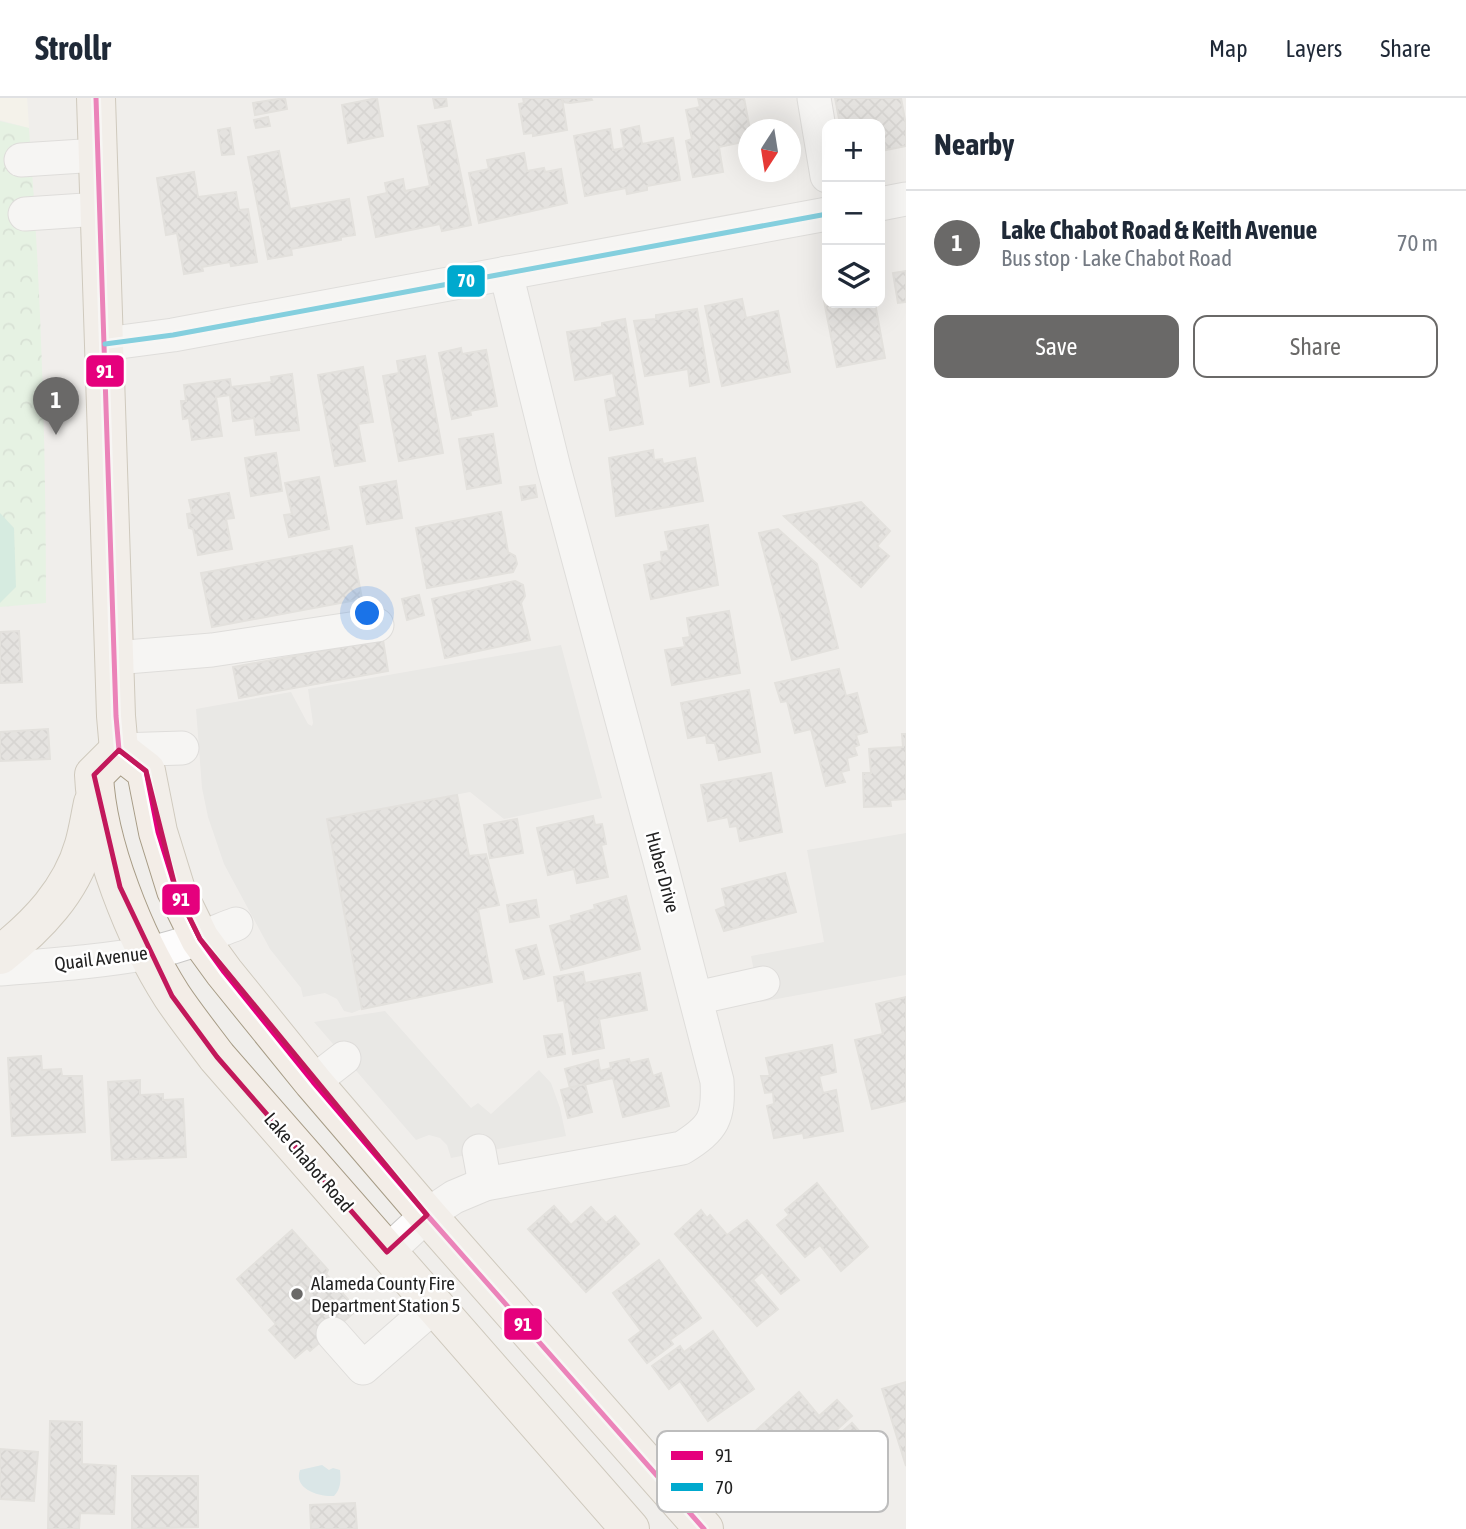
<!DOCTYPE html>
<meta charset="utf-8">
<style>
body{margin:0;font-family:"Asap Condensed",sans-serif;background:#f6f6f7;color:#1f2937}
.controls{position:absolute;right:21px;top:21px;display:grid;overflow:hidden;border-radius:14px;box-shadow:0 7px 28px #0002}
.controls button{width:63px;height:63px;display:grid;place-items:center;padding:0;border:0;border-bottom:2px solid #e0e1e3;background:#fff;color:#1f2937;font:35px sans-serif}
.compass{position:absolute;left:738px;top:21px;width:63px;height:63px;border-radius:50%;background:#fff;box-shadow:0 7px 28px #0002;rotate:192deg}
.you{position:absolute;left:368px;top:516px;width:24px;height:24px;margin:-18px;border:5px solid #fff;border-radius:50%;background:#1a73e8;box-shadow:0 0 0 10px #1a73e833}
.badge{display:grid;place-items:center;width:46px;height:46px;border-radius:50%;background:#6a6968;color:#fff;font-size:23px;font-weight:700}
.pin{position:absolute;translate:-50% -58px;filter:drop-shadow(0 2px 4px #0008)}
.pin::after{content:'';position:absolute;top:37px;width:24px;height:21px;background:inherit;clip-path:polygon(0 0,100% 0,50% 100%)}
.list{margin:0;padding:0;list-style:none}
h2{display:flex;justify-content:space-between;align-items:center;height:91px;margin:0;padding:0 28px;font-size:30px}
h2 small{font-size:23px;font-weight:400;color:#747a83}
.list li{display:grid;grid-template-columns:46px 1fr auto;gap:21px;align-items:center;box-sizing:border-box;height:105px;padding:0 28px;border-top:2px solid #e0e1e3}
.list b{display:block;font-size:26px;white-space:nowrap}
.list p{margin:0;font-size:23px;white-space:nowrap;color:#747a83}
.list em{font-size:23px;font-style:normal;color:#747a83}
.actions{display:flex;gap:14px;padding:21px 28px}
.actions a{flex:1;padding:16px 0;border:2px solid #6a6968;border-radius:14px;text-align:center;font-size:24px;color:#6a6968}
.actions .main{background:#6a6968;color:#fff}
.icon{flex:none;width:38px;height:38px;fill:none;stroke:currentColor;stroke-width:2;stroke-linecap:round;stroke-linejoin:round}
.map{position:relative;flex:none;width:906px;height:1431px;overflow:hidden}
header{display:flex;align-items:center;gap:42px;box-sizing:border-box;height:98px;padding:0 35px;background:#fff;border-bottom:2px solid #e0e1e3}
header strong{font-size:33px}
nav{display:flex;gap:38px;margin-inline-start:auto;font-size:24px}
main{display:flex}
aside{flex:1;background:#fff}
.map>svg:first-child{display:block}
</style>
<header>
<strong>Strollr</strong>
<nav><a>Map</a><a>Layers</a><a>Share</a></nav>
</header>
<main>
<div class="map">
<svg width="906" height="1431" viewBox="0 0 906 1431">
<defs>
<pattern id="park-crowns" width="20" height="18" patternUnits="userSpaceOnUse" patternTransform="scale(1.75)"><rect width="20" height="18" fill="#daf5da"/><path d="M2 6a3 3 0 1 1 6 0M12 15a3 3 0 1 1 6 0" fill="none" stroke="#bbd2bb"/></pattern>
<pattern id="building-cross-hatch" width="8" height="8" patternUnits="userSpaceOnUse" patternTransform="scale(1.75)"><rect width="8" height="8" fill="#d7d4d2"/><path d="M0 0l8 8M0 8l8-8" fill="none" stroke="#b8b6b4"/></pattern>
</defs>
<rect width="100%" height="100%" fill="#f0eeeb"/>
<path fill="#f8f7e8" d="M 0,0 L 27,0 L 29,30 L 0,22 Z"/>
<path fill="url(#park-crowns)" d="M 0,23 L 29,30 C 41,188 46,346 46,505 L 0,509 Z"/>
<path fill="#b7e6d2" d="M 0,415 L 14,430 L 16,489 L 0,505 Z"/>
<g fill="#e0dfde">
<path d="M 561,547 L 602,700 L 504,721 L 470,694 L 327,721 L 362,911 L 352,915 L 344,913 L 337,901 L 325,895 L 303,899 L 301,890 L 270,851 L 224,766 L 208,719 L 202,690 L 196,611 L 291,594 L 308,626 L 312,628 L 313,625 L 308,591 Z"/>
<path d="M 906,735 L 906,877 L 760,904 L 751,858 L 824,844 L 807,752 Z"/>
<path d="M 385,913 L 471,1010 L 478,1005 L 491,1016 L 539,972 L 551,985 L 560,1010 L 566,1038 L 451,1060 L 447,1047 L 440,1040 L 429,1037 L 416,1042 L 314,924 Z"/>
</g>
<path fill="#bfdbe3" d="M 322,1367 L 329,1372 L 333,1370 L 340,1372 C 341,1382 341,1391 334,1398 C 319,1399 293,1391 300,1372 Z"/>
<g fill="url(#building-cross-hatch)" stroke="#d3d0cc" stroke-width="2">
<path d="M 285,0 L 287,11 L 255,17 L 253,5 Z"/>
<path d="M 377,0 L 383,38 L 348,45 L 342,7 Z"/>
<path d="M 433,0 L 446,0 L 447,8 L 435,10 Z"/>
<path d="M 523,0 L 562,0 L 567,32 L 533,38 L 533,35 L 524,36 L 519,6 L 524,5 Z"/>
<path d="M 562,0 L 591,0 L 592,2 L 570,5 L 563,4 Z"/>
<path d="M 698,0 L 744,0 L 750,32 L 748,43 L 719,49 L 723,74 L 693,79 L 686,43 L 692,41 L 686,12 L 700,9 Z"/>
<path d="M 835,0 L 901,0 L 906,27 L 906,48 L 886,52 L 880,26 L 840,26 Z"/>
<path d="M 268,19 L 270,28 L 256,30 L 254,22 Z"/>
<path d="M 450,23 L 471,127 L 442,133 L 440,126 L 376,139 L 368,99 L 387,95 L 385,85 L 403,81 L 405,93 L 430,88 L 418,28 Z"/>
<path d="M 639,28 L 642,46 L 673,40 L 680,82 L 647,88 L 647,92 L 627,96 L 626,90 L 585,98 L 574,38 L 610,31 L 613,52 L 624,50 L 621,32 Z"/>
<path d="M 230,30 L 234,56 L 222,57 L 218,32 Z"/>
<path d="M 279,53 L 290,111 L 349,101 L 355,137 L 341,139 L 341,142 L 291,151 L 292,157 L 268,161 L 248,59 Z"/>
<path d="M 524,55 L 527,73 L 544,70 L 545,74 L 561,71 L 567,105 L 479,125 L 469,75 L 489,71 L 487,62 Z"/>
<path d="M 194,74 L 198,99 L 236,94 L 239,112 L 248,111 L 257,164 L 231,168 L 230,164 L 202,169 L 203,173 L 184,176 L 177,135 L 166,137 L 157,80 Z"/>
<path d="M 906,173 L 906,204 L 898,205 L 893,175 Z"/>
<path d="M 742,201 L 746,220 L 778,213 L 790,274 L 722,288 L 705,208 Z"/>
<path d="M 827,202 L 827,205 L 875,205 L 885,260 L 837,269 L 824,203 Z"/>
<path d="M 697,211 L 709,284 L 690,288 L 688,271 L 645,278 L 634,223 L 656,221 L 656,217 Z"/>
<path d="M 625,221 L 643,326 L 610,332 L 605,302 L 617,299 L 613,275 L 575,282 L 567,234 L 602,229 L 602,225 Z"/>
<path d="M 461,250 L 462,256 L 486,252 L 497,308 L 470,313 L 471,317 L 452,321 L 439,255 Z"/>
<path d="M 425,258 L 443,355 L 399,363 L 383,278 L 399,275 L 397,263 Z"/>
<path d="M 363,269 L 373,324 L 358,326 L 365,363 L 335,368 L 318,277 Z"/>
<path d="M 292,276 L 299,332 L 256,337 L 254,320 L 233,323 L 230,297 L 216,299 L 222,338 L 192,342 L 189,320 L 183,321 L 181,303 L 186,303 L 184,287 L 230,281 L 231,289 L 272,284 L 271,279 Z"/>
<path d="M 493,336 L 501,385 L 467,391 L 459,341 Z"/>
<path d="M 653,352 L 654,362 L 662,361 L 663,366 L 695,360 L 703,403 L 616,418 L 609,360 Z"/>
<path d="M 276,355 L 282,393 L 251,398 L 245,360 Z"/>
<path d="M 319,379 L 329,431 L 289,439 L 284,417 L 292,416 L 285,385 Z"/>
<path d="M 396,383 L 402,420 L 367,426 L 360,389 Z"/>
<path d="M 535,387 L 537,399 L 522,402 L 520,389 Z"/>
<path d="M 229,395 L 234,420 L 226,421 L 232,451 L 198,457 L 193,431 L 189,430 L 187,416 L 192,415 L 189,402 Z"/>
<path d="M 861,404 L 890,433 L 877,448 L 889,458 L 861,489 L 784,418 Z"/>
<path d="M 501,414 L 508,454 L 515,458 L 517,466 L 513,474 L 427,490 L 416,430 Z"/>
<path d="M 708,427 L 718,487 L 651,501 L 644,467 L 662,463 L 661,454 L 669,453 L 665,434 Z"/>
<path d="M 778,431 L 817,466 L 838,550 L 792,562 L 759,435 Z"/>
<path d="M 352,448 L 362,501 L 212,529 L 201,475 Z"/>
<path d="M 515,483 L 523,487 L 525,498 L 521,505 L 530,542 L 445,560 L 432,501 Z"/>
<path d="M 419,497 L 424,517 L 407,522 L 402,501 Z"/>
<path d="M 729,513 L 740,575 L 672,587 L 665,552 L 685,549 L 683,540 L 690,539 L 687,520 Z"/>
<path d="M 19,533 L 22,584 L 0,585 L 0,534 Z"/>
<path d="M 383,542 L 388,573 L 239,600 L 233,569 Z"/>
<path d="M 839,571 L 846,598 L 857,595 L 867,634 L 856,637 L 859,647 L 854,649 L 857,657 L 847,660 L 849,672 L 841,674 L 845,684 L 826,688 L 811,631 L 795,635 L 787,603 L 781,604 L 775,585 Z"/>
<path d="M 749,592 L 760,654 L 719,662 L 715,645 L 707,645 L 706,637 L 688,640 L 681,605 Z"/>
<path d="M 48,631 L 50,661 L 0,663 L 0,634 Z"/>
<path d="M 902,636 L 906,636 L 906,701 L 890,702 L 891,708 L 864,709 L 863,675 L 871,675 L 869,651 L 903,649 Z"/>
<path d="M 771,675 L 782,734 L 740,743 L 737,728 L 730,729 L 728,719 L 708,723 L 701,687 Z"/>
<path d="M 457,697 L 469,758 L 486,756 L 499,807 L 478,811 L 492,884 L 362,911 L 327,721 Z"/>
<path d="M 593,718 L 595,727 L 602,726 L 606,746 L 601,747 L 608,779 L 577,785 L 574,771 L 548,777 L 537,730 Z"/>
<path d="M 517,721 L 523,755 L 490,760 L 484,727 Z"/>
<path d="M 785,775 L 796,814 L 724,833 L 716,812 L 726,808 L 722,791 Z"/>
<path d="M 626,798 L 640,851 L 561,872 L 550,828 L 572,822 L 571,818 L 595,811 L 594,807 Z"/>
<path d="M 536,802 L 539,819 L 510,824 L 507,807 Z"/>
<path d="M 536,847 L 544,876 L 524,881 L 516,852 Z"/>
<path d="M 583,874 L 585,885 L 640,875 L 647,912 L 599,921 L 604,950 L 573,956 L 564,902 L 558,903 L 554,879 Z"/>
<path d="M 906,899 L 906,1003 L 872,1011 L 855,942 L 883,936 L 876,906 Z"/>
<path d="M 562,936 L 565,956 L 548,959 L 544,938 Z"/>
<path d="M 832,947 L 836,974 L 819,978 L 823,995 L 836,992 L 843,1033 L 804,1040 L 803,1035 L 774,1040 L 767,1008 L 774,1006 L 773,994 L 765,995 L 761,978 L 770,978 L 766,960 Z"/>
<path d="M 41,958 L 42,972 L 61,971 L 62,978 L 82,978 L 85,1034 L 12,1038 L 8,960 Z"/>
<path d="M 629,961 L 630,965 L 648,961 L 653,978 L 661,975 L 669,1008 L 623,1019 L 613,980 L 570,990 L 565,971 L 598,962 L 600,973 L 611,970 L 610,965 Z"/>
<path d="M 140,982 L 140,997 L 163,996 L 163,1002 L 183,1001 L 186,1059 L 112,1062 L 108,984 Z"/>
<path d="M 585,986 L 592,1014 L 568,1020 L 561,992 Z"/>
<path d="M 817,1085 L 868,1149 L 841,1173 L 820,1147 L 805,1159 L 777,1127 L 789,1117 L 785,1112 Z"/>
<path d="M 554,1108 L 571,1127 L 591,1109 L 606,1125 L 615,1118 L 639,1146 L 586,1194 L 528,1131 Z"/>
<path d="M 701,1112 L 707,1120 L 710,1117 L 727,1137 L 747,1122 L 799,1182 L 781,1196 L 762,1174 L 753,1182 L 778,1211 L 757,1228 L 675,1136 Z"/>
<path d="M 292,1132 L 328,1172 L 326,1176 L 357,1212 L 310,1253 L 307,1250 L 295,1260 L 269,1232 L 276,1226 L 237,1181 Z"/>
<path d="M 659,1162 L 701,1220 L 670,1242 L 673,1246 L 647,1265 L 629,1242 L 641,1233 L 613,1195 Z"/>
<path d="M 713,1233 L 754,1291 L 708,1323 L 680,1283 L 669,1291 L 652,1268 L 680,1248 L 684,1254 Z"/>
<path d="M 906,1284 L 906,1368 L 882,1291 Z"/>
<path d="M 799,1294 L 819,1318 L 837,1302 L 852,1318 L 821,1346 L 814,1338 L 781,1368 L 752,1336 Z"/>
<path d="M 50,1323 L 82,1324 L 82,1366 L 116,1368 L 114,1416 L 80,1415 L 79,1431 L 48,1431 Z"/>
<path d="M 852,1325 L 876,1352 L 852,1374 L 828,1346 Z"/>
<path d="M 0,1351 L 38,1354 L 34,1403 L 0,1401 Z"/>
<path d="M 132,1378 L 198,1378 L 198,1429 L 132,1431 Z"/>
<path d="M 355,1405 L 357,1431 L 311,1431 L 310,1407 Z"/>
</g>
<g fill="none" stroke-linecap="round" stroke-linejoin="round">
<g stroke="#c9c8c7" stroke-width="35">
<g id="minor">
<path d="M 814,0 L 827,78"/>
<path d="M 21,62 L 98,57"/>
<path d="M 880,106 L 906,101"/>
<path d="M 25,116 L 100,111"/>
<path d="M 105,246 L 173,237 L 827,116"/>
<path d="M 114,560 L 212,552 L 377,527"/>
<path d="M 119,652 L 182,650"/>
<path d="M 0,871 C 49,867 99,864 147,855 C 178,850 207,837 236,826"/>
<path d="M 696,900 L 763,885"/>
<path d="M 313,984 L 344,960"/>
<path d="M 479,1053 L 485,1086"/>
<path d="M 387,1154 L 427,1117 L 454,1099 L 485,1086 L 682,1050 C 714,1030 719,1020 717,983 L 660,763 L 554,370 L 506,175"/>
<path d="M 333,1236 L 363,1270 L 434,1208"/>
</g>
</g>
<g stroke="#a79c86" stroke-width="40">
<g id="major">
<path d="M 96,0 L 116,618 L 119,652 L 146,673 L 158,734 L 176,792 L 200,841 L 224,874 L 313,984 L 427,1117 L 704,1431"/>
<path d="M 119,652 L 94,677 C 97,746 135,840 172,898 C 186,919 202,939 217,959 L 630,1431"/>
<path d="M 0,857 C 37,828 71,793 84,747 C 88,733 90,719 93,705"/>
</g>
</g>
<use href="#minor" stroke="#fdfcfc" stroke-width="33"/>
<use href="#major" stroke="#f3ede7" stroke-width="38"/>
<g stroke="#fff" stroke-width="10">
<path id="bus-1" d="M 96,0 L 116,618 L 119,652 L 146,673 L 158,734 L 176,792 L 200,841 L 224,874 L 313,984 L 427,1117 L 704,1431"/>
</g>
<g stroke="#fff" stroke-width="10">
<path id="bus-2" d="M 105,246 L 173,237 L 827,116"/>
</g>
<use href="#bus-1" stroke="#e5007d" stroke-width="5"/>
<use href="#bus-2" stroke="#00a9ce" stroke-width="5"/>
</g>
<path d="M0 0H906V1431H0ZM 119,652 L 146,673 L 176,792 L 200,841 L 427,1117 L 387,1154 L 217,959 L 172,898 L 120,789 L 94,677 Z" fill="#f0eeeb" fill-opacity=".55" fill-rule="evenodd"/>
<path fill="none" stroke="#c2185b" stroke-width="5" stroke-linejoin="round" d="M 119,652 L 146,673 L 176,792 L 200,841 L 427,1117 L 387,1154 L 217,959 L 172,898 L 120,789 L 94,677 Z"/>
<circle fill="#6a6968" stroke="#fff" stroke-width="2.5" cx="297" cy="1196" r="7"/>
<g text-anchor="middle" stroke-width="5" stroke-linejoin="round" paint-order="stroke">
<g font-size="19" fill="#222" stroke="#fff">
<text transform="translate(663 774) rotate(75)" y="7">Huber Drive</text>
<text transform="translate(101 860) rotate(-7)" y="7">Quail Avenue</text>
<text transform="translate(309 1064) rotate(49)" y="7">Lake Chabot Road</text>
</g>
<g font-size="19" fill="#222" stroke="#fff" text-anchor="start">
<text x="311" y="1192">Alameda County Fire<tspan x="311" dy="22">Department Station 5</tspan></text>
</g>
</g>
<rect x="657" y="1333" width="231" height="81" rx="10" fill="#fff" stroke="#bdbdbd" stroke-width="2"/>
<rect x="671" y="1353" width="32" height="9" fill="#e5007d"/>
<rect x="671" y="1385" width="32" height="8" fill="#00a9ce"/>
<g font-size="19" fill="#222">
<text x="715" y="1364">91</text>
<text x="715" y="1396">70</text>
</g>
<g stroke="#fff" stroke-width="2.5">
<rect x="446" y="166" width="40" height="34" rx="7" fill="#00a9ce"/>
<rect x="85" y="256" width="40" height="34" rx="7" fill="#e5007d"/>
<rect x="161" y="785" width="40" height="33" rx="7" fill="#e5007d"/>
<rect x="503" y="1209" width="40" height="34" rx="7" fill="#e5007d"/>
</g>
<g font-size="19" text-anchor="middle" font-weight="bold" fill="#fff">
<text x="466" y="189">70</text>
<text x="105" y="280">91</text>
<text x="181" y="808">91</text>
<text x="523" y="1233">91</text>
</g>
</svg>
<div class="controls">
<button>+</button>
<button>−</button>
<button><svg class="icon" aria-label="layers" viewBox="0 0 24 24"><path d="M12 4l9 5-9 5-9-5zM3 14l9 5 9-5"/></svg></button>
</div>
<svg class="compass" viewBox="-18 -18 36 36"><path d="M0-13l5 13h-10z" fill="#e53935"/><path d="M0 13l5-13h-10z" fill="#747a83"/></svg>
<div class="you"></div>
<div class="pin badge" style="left:56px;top:337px">1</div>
</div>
<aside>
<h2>Nearby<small></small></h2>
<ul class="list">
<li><span class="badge">1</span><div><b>Lake Chabot Road &amp; Keith Avenue</b><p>Bus stop · Lake Chabot Road</p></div><em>70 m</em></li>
</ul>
<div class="actions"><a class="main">Save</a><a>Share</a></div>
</aside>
</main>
